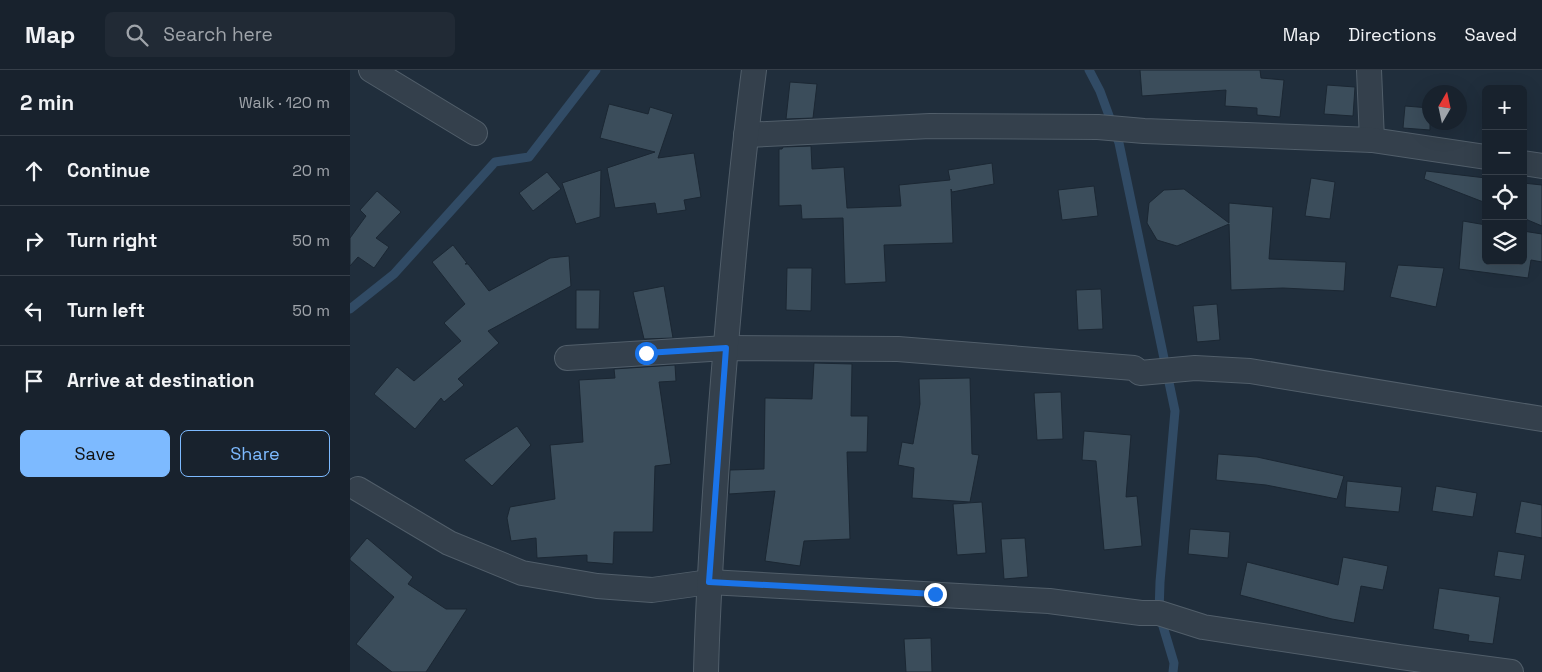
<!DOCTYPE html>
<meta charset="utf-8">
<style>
body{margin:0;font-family:"Space Grotesk",sans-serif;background:#212a35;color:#f1f3f6}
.controls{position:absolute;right:15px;top:15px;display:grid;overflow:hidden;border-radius:8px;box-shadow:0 5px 20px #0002}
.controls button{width:45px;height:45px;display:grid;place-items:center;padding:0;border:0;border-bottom:1px solid #363f49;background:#18222d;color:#f1f3f6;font:25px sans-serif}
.compass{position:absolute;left:1072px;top:15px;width:45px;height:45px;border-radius:50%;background:#18222d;box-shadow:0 5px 20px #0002;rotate:9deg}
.stop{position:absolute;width:15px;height:15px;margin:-11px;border:4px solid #1a73e8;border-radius:50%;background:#fff}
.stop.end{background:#1a73e8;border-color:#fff;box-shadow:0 1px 5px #0008}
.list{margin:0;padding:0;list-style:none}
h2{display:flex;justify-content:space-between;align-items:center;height:65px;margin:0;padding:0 20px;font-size:21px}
h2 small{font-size:16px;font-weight:400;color:#9fa4aa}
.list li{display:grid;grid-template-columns:32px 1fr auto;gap:15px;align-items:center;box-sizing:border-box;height:70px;padding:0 20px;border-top:1px solid #363f49}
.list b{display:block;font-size:19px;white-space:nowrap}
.list em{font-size:16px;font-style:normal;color:#9fa4aa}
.actions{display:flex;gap:10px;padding:15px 20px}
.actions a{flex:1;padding:11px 0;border:1px solid #7dbaff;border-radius:8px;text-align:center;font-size:18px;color:#7dbaff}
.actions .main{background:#7dbaff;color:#111}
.icon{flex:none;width:28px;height:28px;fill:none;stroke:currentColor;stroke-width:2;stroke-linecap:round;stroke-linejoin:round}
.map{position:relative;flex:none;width:1192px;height:602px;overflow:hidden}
header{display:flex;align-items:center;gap:30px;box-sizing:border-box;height:70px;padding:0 25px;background:#18222d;border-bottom:1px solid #363f49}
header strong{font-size:24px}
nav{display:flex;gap:28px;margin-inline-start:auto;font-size:18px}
.search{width:350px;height:45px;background:#212a35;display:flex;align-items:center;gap:12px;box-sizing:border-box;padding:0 18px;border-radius:8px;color:#9fa4aa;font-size:19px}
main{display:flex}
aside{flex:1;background:#18222d}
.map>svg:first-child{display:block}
</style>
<header>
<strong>Map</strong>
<div class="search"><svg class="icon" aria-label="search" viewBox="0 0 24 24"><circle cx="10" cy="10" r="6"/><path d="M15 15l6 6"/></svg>Search here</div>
<nav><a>Map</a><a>Directions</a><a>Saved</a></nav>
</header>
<main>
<aside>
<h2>2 min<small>Walk · 120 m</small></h2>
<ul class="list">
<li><svg class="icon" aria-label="ahead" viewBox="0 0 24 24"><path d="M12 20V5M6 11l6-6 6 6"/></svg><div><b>Continue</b></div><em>20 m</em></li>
<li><svg class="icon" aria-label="right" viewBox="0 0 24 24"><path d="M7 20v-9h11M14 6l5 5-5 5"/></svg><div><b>Turn right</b></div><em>50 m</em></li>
<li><svg class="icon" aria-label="left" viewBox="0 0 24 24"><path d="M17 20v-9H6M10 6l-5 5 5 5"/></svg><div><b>Turn left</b></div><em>50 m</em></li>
<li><svg class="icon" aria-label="arrive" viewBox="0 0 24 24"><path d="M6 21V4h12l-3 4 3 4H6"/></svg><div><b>Arrive at destination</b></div></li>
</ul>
<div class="actions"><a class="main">Save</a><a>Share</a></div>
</aside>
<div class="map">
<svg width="1192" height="602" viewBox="0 0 1192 602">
<rect width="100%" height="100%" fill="#202e3c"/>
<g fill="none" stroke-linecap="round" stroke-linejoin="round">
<g stroke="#314b65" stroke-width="9">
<path d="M 739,0 L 750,21 L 769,73 L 825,341 L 810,512 L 809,543 L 824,593 L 823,602"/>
<path d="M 0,239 L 44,204 L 145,92 L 179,87 L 246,0"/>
</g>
</g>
<g fill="#3b4d5b" stroke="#1b2733">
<path d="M 790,0 L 910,0 L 911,8 L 934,10 L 930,47 L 907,45 L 907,38 L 875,36 L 876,20 L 792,26 Z"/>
<path d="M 440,12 L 467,14 L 463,48 L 436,49 Z"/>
<path d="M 977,15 L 1005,17 L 1003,46 L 974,44 Z"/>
<path d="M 259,34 L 298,44 L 300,37 L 323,44 L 308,88 L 344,83 L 351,127 L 334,130 L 336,140 L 307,144 L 305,133 L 265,138 L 257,98 L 305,82 L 250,68 Z"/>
<path d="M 1055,36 L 1080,38 L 1080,60 L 1053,58 Z"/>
<path d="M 461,76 L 462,99 L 494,97 L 497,138 L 551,136 L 549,115 L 600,110 L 598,100 L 642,93 L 644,114 L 602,122 L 601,119 L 603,173 L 534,175 L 536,212 L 495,214 L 493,148 L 452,149 L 451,135 L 429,136 L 429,79 L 432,79 L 433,77 Z"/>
<path d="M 251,100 L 250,147 L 226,154 L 212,113 Z"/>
<path d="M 1076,101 L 1136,108 L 1136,133 L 1074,109 Z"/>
<path d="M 197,102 L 211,119 L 183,141 L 169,123 Z"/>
<path d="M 961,108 L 985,112 L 980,149 L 955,146 Z"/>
<path d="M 1173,113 L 1192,115 L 1192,156 L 1173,148 Z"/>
<path d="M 744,116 L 748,146 L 712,150 L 708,120 Z"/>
<path d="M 834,119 L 879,153 L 879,133 L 923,137 L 919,189 L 996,192 L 994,221 L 933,218 L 881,220 L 879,154 L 827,176 L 807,170 L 797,153 L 799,133 L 814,120 Z"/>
<path d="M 27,121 L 51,142 L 26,168 L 39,177 L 24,198 L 8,187 L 0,196 L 0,168 L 16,146 L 10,140 Z"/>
<path d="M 1113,151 L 1136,155 L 1136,191 L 1173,191 L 1173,161 L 1192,164 L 1192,192 L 1181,190 L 1178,208 L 1109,199 Z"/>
<path d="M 103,175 L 117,193 L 115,194 L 118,194 L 139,221 L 200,188 L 219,186 L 221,216 L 138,261 L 149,273 L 108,309 L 114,315 L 94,332 L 91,328 L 65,359 L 24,324 L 47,297 L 64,311 L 111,271 L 94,253 L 115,234 L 82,192 Z"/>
<path d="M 1048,195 L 1094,198 L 1086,237 L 1040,227 Z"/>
<path d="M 437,198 L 462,198 L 461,241 L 436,240 Z"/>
<path d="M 314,216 L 323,268 L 294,269 L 283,222 Z"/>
<path d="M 751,219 L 753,259 L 728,260 L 726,220 Z"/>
<path d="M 226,220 L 250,220 L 249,259 L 226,259 Z"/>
<path d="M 867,234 L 870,270 L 847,272 L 843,236 Z"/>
<path d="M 464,293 L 502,294 L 501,346 L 518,346 L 517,382 L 497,382 L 500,469 L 454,471 L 450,496 L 415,491 L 425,421 L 379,424 L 380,400 L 414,399 L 415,328 L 462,329 Z"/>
<path d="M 325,295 L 326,311 L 309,312 L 321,394 L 305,396 L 303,462 L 264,462 L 263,494 L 237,492 L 237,485 L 187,488 L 186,468 L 161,471 L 157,448 L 160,437 L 205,429 L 200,375 L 233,372 L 229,310 L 265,308 L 264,299 Z"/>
<path d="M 620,308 L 622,384 L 629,385 L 620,432 L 562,428 L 564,398 L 548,395 L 552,372 L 563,374 L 570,334 L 569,309 Z"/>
<path d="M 711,322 L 713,369 L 687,370 L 684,323 Z"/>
<path d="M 167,356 L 181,375 L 142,416 L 114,390 Z"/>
<path d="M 734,361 L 781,365 L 776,427 L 787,426 L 792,476 L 754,480 L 746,391 L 732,390 Z"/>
<path d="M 868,384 L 907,387 L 994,406 L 987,429 L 916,415 L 866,410 Z"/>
<path d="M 997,411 L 1052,417 L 1049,442 L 995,437 Z"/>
<path d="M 1086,416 L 1127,423 L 1123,447 L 1082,441 Z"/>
<path d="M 1171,431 L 1192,435 L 1192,468 L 1165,463 Z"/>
<path d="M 632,432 L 636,483 L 607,485 L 603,434 Z"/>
<path d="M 840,459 L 880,462 L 878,488 L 838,484 Z"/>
<path d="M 17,468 L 63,507 L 58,514 L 96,539 L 117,539 L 76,602 L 42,602 L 6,574 L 44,527 L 0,490 L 0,488 Z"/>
<path d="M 675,468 L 678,507 L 654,509 L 651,469 Z"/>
<path d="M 1148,481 L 1175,485 L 1171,510 L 1144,506 Z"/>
<path d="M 993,487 L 1038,496 L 1033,520 L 1011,516 L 1004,553 L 982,549 L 890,525 L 897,492 L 988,515 Z"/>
<path d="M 1089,518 L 1150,527 L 1143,574 L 1118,571 L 1119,565 L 1083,559 Z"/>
<path d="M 581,568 L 582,602 L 556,602 L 554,569 Z"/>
</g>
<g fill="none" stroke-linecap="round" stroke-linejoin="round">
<g stroke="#515e6a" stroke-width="26">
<g id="minor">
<path d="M 21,0 L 125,63"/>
<path d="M 1019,0 L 1022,70"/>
<path d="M 396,65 L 580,56 L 748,57 L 794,61 L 1022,70 L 1136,87"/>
<path d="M 1173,93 L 1192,96"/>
<path d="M 217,288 L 376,278 L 548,279 L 784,298 L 790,303 L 845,298 L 900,301 L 1192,349"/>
<path d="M 8,419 L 99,473 L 172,503 L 247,516 L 302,520 L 359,512 L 699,531 L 791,543 L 809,543 L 853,557 L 1050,587 L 1161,602"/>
<path d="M 356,602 C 358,518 364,434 370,349 C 379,233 389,116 404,0"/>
</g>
</g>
<use href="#minor" stroke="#34404c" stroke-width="24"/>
</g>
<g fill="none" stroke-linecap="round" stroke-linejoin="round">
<path stroke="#1a73e8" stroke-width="6" d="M 296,283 L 376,278 L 359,512 L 585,524"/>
</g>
</svg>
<div class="controls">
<button>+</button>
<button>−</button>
<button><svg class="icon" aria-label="locate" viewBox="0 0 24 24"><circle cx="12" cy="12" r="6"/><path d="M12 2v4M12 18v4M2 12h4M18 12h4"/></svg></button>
<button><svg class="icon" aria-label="layers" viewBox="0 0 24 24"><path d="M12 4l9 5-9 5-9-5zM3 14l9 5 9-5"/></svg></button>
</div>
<svg class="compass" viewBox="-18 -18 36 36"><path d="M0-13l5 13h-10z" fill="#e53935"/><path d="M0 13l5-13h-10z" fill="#9fa4aa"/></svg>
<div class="stop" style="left:296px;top:283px"></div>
<div class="stop end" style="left:585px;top:524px"></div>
</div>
</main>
